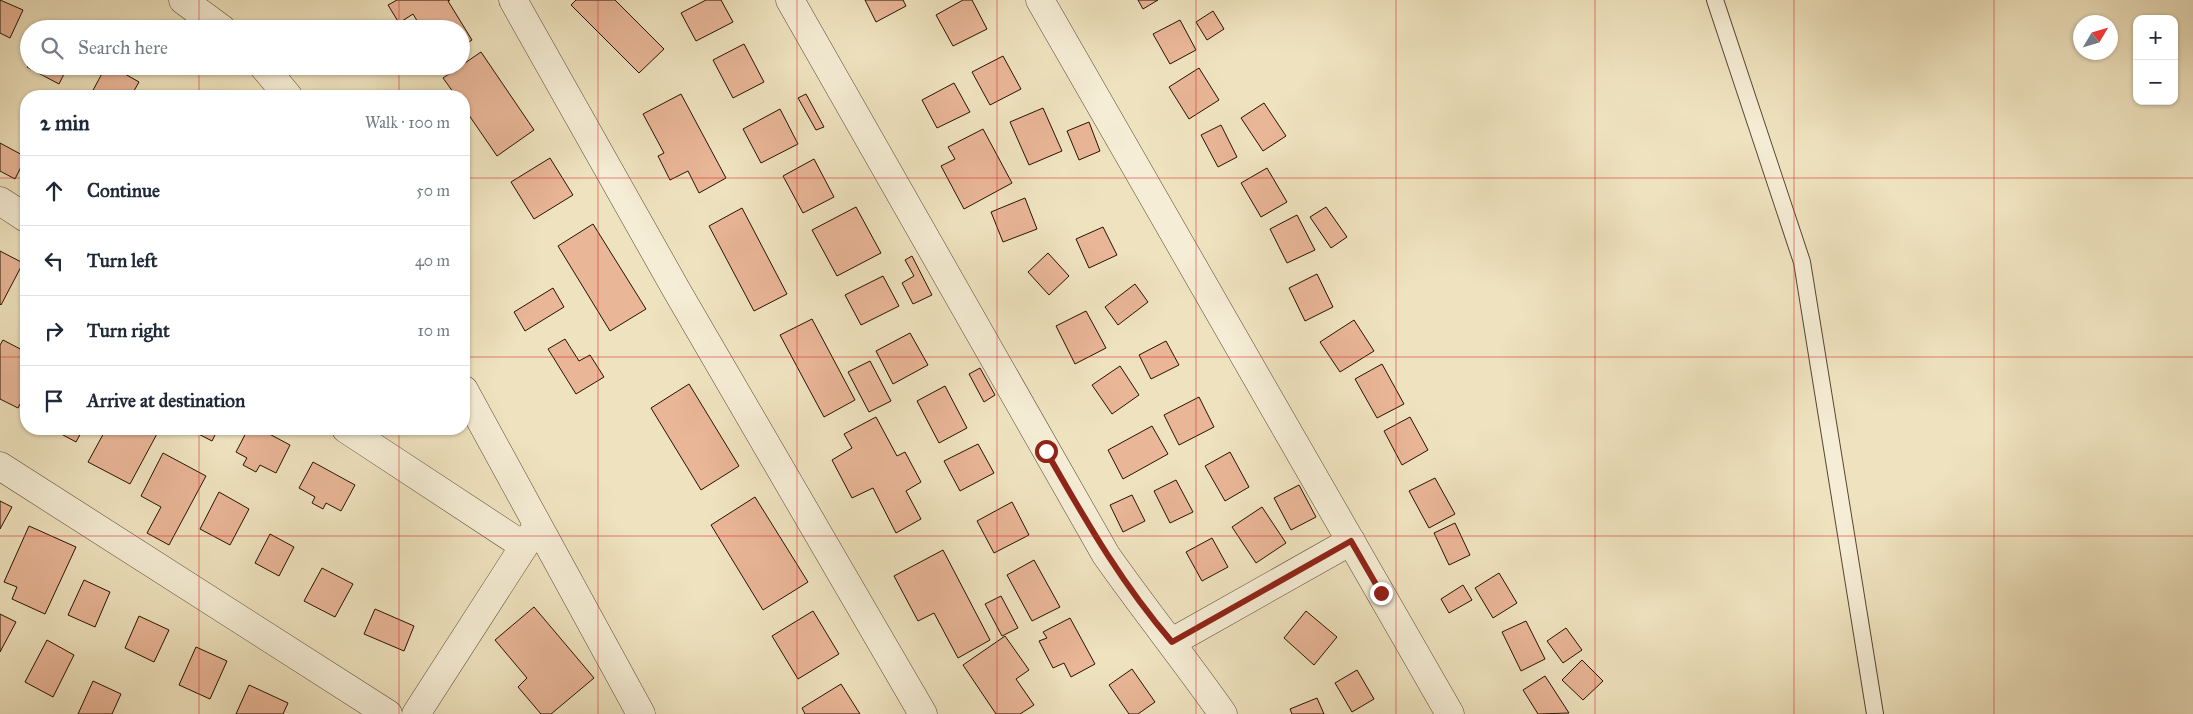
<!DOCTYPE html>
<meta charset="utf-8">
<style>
body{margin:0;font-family:"IM FELL Great Primer",serif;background:#f6f6f7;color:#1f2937}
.controls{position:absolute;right:15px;top:15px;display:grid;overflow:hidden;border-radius:10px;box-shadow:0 1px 4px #0004}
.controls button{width:45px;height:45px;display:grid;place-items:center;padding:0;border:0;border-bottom:1px solid #e0e1e3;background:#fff;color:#1f2937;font:25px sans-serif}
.compass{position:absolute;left:2073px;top:15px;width:45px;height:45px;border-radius:50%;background:#fff;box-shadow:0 1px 4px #0004;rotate:52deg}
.stop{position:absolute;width:15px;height:15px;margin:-11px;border:4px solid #8f2418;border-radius:50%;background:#fff}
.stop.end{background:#8f2418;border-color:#fff;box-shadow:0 1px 5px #0008}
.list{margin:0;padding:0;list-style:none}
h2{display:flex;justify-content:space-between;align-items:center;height:65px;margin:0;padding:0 20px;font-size:21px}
h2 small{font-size:16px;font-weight:400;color:#747a83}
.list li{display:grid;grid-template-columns:32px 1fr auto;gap:15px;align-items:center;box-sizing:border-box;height:70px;padding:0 20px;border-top:1px solid #e0e1e3}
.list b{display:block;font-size:19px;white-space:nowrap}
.list em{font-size:16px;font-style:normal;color:#747a83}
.icon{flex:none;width:28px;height:28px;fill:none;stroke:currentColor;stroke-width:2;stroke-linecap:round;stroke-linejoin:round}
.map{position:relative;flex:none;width:2193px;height:714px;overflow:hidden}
.search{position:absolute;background:#fff;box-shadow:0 1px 4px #0004;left:20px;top:20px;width:450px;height:55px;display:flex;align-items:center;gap:12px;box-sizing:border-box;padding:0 18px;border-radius:28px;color:#747a83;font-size:19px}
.panel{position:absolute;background:#fff;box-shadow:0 1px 4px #0004;left:20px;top:90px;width:450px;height:345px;border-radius:20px}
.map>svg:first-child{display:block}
</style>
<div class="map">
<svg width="2193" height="714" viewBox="0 0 2193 714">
<rect width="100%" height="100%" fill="#efe3bf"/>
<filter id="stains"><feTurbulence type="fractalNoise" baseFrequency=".004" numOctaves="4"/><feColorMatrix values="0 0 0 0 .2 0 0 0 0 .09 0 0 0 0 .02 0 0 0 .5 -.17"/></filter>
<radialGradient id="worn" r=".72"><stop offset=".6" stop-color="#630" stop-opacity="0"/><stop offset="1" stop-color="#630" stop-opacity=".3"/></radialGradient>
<g fill="#e9b697" stroke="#271200">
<path d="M 0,0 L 23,10 L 10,38 L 0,33 Z"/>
<path d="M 397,0 L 450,0 L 448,1 L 472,40 L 461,47 L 461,29 L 422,29 L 413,14 L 399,23 L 388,5 Z"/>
<path d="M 576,0 L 615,0 L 664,49 L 639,73 L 571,5 Z"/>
<path d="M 706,0 L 721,0 L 733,22 L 696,41 L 681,13 Z"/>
<path d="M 865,0 L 903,0 L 906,6 L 876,22 Z"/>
<path d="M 963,0 L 972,0 L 987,29 L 953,46 L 936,15 Z"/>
<path d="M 1138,0 L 1158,0 L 1143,9 Z"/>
<path d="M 1213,11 L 1224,29 L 1207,40 L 1196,22 Z"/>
<path d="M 1180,20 L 1196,50 L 1170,64 L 1153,34 Z"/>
<path d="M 744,44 L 764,82 L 733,98 L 713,60 Z"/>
<path d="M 481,52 L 534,130 L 497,156 L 464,108 L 464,96 L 456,96 L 443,78 Z"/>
<path d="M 1003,56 L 1021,89 L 990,105 L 972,72 Z"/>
<path d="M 29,65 L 29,66 L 68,66 L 59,84 L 27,67 Z"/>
<path d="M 106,66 L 111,66 L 139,82 L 131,96 L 95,96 L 91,94 Z"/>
<path d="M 1199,68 L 1219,100 L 1189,119 L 1169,87 Z"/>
<path d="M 954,83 L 970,112 L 937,128 L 922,100 Z"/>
<path d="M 681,94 L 726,178 L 699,193 L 688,171 L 670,180 L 658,156 L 664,153 L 643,114 Z"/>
<path d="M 806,94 L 824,127 L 816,130 L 798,98 Z"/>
<path d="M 1264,103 L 1286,136 L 1263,151 L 1241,118 Z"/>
<path d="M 1043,108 L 1062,151 L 1029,165 L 1010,122 Z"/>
<path d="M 780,109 L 798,144 L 761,163 L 743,129 Z"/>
<path d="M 1089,122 L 1100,151 L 1079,160 L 1067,131 Z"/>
<path d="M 1221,125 L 1237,157 L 1218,167 L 1201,135 Z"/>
<path d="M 983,129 L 1012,183 L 964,209 L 941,166 L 955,159 L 948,147 Z"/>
<path d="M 0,143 L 26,157 L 15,179 L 0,171 Z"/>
<path d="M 550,158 L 573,195 L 534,219 L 511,182 Z"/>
<path d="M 814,159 L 834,197 L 803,213 L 783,176 Z"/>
<path d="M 1267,168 L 1287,202 L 1261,217 L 1241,183 Z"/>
<path d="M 1025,198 L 1037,229 L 1003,242 L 991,212 Z"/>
<path d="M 856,207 L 881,253 L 837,276 L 812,230 Z"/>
<path d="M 1326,207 L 1347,237 L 1331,248 L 1310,217 Z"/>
<path d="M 742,208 L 787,294 L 754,311 L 709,226 Z"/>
<path d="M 1297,215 L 1315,250 L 1287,263 L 1270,229 Z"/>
<path d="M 593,224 L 646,309 L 610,331 L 558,246 Z"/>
<path d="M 1103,227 L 1117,255 L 1089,268 L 1076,239 Z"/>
<path d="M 0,251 L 23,263 L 1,305 L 0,304 Z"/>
<path d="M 1048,253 L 1069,276 L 1049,295 L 1028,272 Z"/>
<path d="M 912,256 L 932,295 L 913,304 L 902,283 L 914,276 L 905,260 Z"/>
<path d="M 1317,274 L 1333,307 L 1305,321 L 1289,288 Z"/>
<path d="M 883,276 L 899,306 L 861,325 L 845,295 Z"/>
<path d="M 1135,284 L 1148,302 L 1118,325 L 1105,307 Z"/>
<path d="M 553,288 L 564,307 L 525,331 L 514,312 Z"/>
<path d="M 1086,311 L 1106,348 L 1075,364 L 1056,326 Z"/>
<path d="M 812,319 L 855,400 L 824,417 L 780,335 Z"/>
<path d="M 1354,320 L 1374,351 L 1340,372 L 1320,342 Z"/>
<path d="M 910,333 L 928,365 L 893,384 L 876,351 Z"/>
<path d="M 565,339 L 579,361 L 590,355 L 604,377 L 576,394 L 548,349 Z"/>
<path d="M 3,340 L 26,352 L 26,393 L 18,408 L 0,399 L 0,345 Z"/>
<path d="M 1166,341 L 1179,365 L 1151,379 L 1139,355 Z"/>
<path d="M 870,361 L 891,401 L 869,412 L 848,372 Z"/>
<path d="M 1382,364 L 1404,404 L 1377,418 L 1355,379 Z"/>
<path d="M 1120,366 L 1139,395 L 1112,414 L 1092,385 Z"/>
<path d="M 980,368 L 995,395 L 984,402 L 969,374 Z"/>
<path d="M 689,384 L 739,466 L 701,490 L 651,408 Z"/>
<path d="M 945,386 L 967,428 L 939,443 L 917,401 Z"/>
<path d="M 1199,397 L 1214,427 L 1179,445 L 1164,415 Z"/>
<path d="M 876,417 L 897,456 L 905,452 L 921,482 L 906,491 L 921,519 L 896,533 L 873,488 L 852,498 L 832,460 L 852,448 L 844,434 Z"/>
<path d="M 1410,417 L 1428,450 L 1402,465 L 1384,431 Z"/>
<path d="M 1152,426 L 1168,454 L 1123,479 L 1108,450 Z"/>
<path d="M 52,429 L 83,429 L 76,442 Z"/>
<path d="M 106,429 L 153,429 L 158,432 L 130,484 L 88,462 Z"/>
<path d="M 189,429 L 218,429 L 212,441 Z"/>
<path d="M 248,429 L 260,429 L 290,445 L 276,473 L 260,465 L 256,472 L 243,465 L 247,458 L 236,452 Z"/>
<path d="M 978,444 L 994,473 L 960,491 L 944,461 Z"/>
<path d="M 1230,452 L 1249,487 L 1225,501 L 1205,466 Z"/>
<path d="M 163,453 L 206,476 L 169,545 L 147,533 L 161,507 L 141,496 Z"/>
<path d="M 313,462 L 355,485 L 341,511 L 326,503 L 323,509 L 312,503 L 315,497 L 299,488 Z"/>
<path d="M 1435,478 L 1455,514 L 1429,528 L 1409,491 Z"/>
<path d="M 1176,480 L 1193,512 L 1170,523 L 1154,491 Z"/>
<path d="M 1299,485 L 1316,517 L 1291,530 L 1274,498 Z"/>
<path d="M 219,492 L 249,509 L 230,545 L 200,529 Z"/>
<path d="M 1132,495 L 1145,521 L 1123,532 L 1110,505 Z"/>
<path d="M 755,497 L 808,582 L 763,610 L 711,525 Z"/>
<path d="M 0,501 L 12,507 L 0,529 Z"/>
<path d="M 1012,502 L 1029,535 L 994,553 L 977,521 Z"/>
<path d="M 1262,507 L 1286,543 L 1256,563 L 1232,527 Z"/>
<path d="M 1455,523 L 1470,555 L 1449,565 L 1434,533 Z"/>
<path d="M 29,526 L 76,547 L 45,614 L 12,599 L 17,587 L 4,582 Z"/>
<path d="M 270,534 L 294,547 L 279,576 L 255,563 Z"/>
<path d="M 1212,538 L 1228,567 L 1202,581 L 1186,552 Z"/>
<path d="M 943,550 L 990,640 L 958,658 L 934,613 L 918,621 L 894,576 Z"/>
<path d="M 1034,560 L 1060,607 L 1032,621 L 1007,575 Z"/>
<path d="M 322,568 L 353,584 L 335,617 L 304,601 Z"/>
<path d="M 1499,573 L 1517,603 L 1493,618 L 1475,588 Z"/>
<path d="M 84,580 L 110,592 L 95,627 L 68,615 Z"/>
<path d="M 1463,585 L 1472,600 L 1449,613 L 1441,599 Z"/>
<path d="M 1001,596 L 1018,628 L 1002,636 L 985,604 Z"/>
<path d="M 534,607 L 594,678 L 551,714 L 541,714 L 518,687 L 527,678 L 495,640 Z"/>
<path d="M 375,609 L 414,626 L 404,651 L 364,634 Z"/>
<path d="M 813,611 L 839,654 L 798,679 L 772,636 Z"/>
<path d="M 1306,611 L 1337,637 L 1314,665 L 1284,638 Z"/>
<path d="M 0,614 L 16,622 L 0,652 Z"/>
<path d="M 139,616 L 169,630 L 154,662 L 125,648 Z"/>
<path d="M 1070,618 L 1095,664 L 1071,677 L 1064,663 L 1053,668 L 1039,641 L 1047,638 L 1043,632 Z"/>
<path d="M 1526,621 L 1545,659 L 1521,671 L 1502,632 Z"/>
<path d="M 1566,628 L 1582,650 L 1563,663 L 1547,641 Z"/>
<path d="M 1005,636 L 1029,670 L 1016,679 L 1034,705 L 1020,714 L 996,714 L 963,665 Z"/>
<path d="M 47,640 L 74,655 L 53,697 L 25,682 Z"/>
<path d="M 196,647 L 227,661 L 210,699 L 179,685 Z"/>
<path d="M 1582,660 L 1603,681 L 1583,700 L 1562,680 Z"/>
<path d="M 1132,669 L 1155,702 L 1138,714 L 1129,714 L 1109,685 Z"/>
<path d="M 1357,670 L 1374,699 L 1352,712 L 1335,683 Z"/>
<path d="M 1545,676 L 1569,713 L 1538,714 L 1523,690 Z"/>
<path d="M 93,681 L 121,694 L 112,714 L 78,714 Z"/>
<path d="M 841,684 L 860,714 L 805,714 L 802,708 Z"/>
<path d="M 249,685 L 288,703 L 283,714 L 236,714 Z"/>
<path d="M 1317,698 L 1324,714 L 1292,714 L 1290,709 Z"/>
</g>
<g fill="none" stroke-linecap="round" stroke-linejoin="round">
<g stroke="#594630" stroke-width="18">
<path id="lane" d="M 1715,0 L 1802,262 L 1875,714"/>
</g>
<g stroke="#594630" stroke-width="29">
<g id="street">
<path d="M 183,0 L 222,29"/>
<path d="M 513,0 L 677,291 L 923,714"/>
<path d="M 790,0 L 1106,555 C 1144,609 1185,660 1223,714"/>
<path d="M 1040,0 L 1450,714"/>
<path d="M 263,66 L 288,96"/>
<path d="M 0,201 L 26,218"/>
<path d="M 464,390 L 641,714"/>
<path d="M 346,429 L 524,546"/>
<path d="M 0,466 L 388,714"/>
<path d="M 1172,642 L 1351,541"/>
<path d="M 416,714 L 537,526"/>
</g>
</g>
<use href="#lane" stroke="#f5edd5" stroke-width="16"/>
<use href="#street" stroke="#f5edd5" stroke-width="28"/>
</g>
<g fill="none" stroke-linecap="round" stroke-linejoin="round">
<path stroke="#8f2418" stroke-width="6" d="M 1046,451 C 1085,519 1120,582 1172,642 L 1351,541 L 1381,593"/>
</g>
<path fill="none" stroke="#d62828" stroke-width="1" stroke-opacity="0.55" d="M 199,0 L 199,29M 399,0 L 399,29M 598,0 L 598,714M 797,0 L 797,714M 997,0 L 997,714M 1196,0 L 1196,714M 1396,0 L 1396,714M 1595,0 L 1595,714M 1794,0 L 1794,714M 1994,0 L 1994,714M 199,66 L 199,96M 399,66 L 399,96M 0,178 L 26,178M 464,178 L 2193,178M 0,357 L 26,357M 464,357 L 2193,357M 199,429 L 199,714M 399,429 L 399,714M 0,536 L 2193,536"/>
<rect width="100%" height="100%" filter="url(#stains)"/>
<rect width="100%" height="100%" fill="url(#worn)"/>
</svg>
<div class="controls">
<button>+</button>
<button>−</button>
</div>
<svg class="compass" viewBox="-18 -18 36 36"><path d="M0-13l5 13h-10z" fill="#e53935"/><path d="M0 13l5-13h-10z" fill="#747a83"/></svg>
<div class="stop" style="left:1046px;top:451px"></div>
<div class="stop end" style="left:1381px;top:593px"></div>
<div class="search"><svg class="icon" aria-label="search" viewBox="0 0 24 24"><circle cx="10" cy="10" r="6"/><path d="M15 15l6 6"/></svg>Search here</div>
<section class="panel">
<h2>2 min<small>Walk · 100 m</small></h2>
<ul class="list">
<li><svg class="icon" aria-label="ahead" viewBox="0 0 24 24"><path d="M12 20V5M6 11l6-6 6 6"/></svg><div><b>Continue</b></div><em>50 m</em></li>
<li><svg class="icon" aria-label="left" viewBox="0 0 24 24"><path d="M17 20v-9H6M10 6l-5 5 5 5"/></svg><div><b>Turn left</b></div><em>40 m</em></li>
<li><svg class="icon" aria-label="right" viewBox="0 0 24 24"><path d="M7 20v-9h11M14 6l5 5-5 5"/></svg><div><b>Turn right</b></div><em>10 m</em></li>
<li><svg class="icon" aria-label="arrive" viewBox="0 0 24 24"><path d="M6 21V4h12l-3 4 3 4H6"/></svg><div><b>Arrive at destination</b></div></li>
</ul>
</section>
</div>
